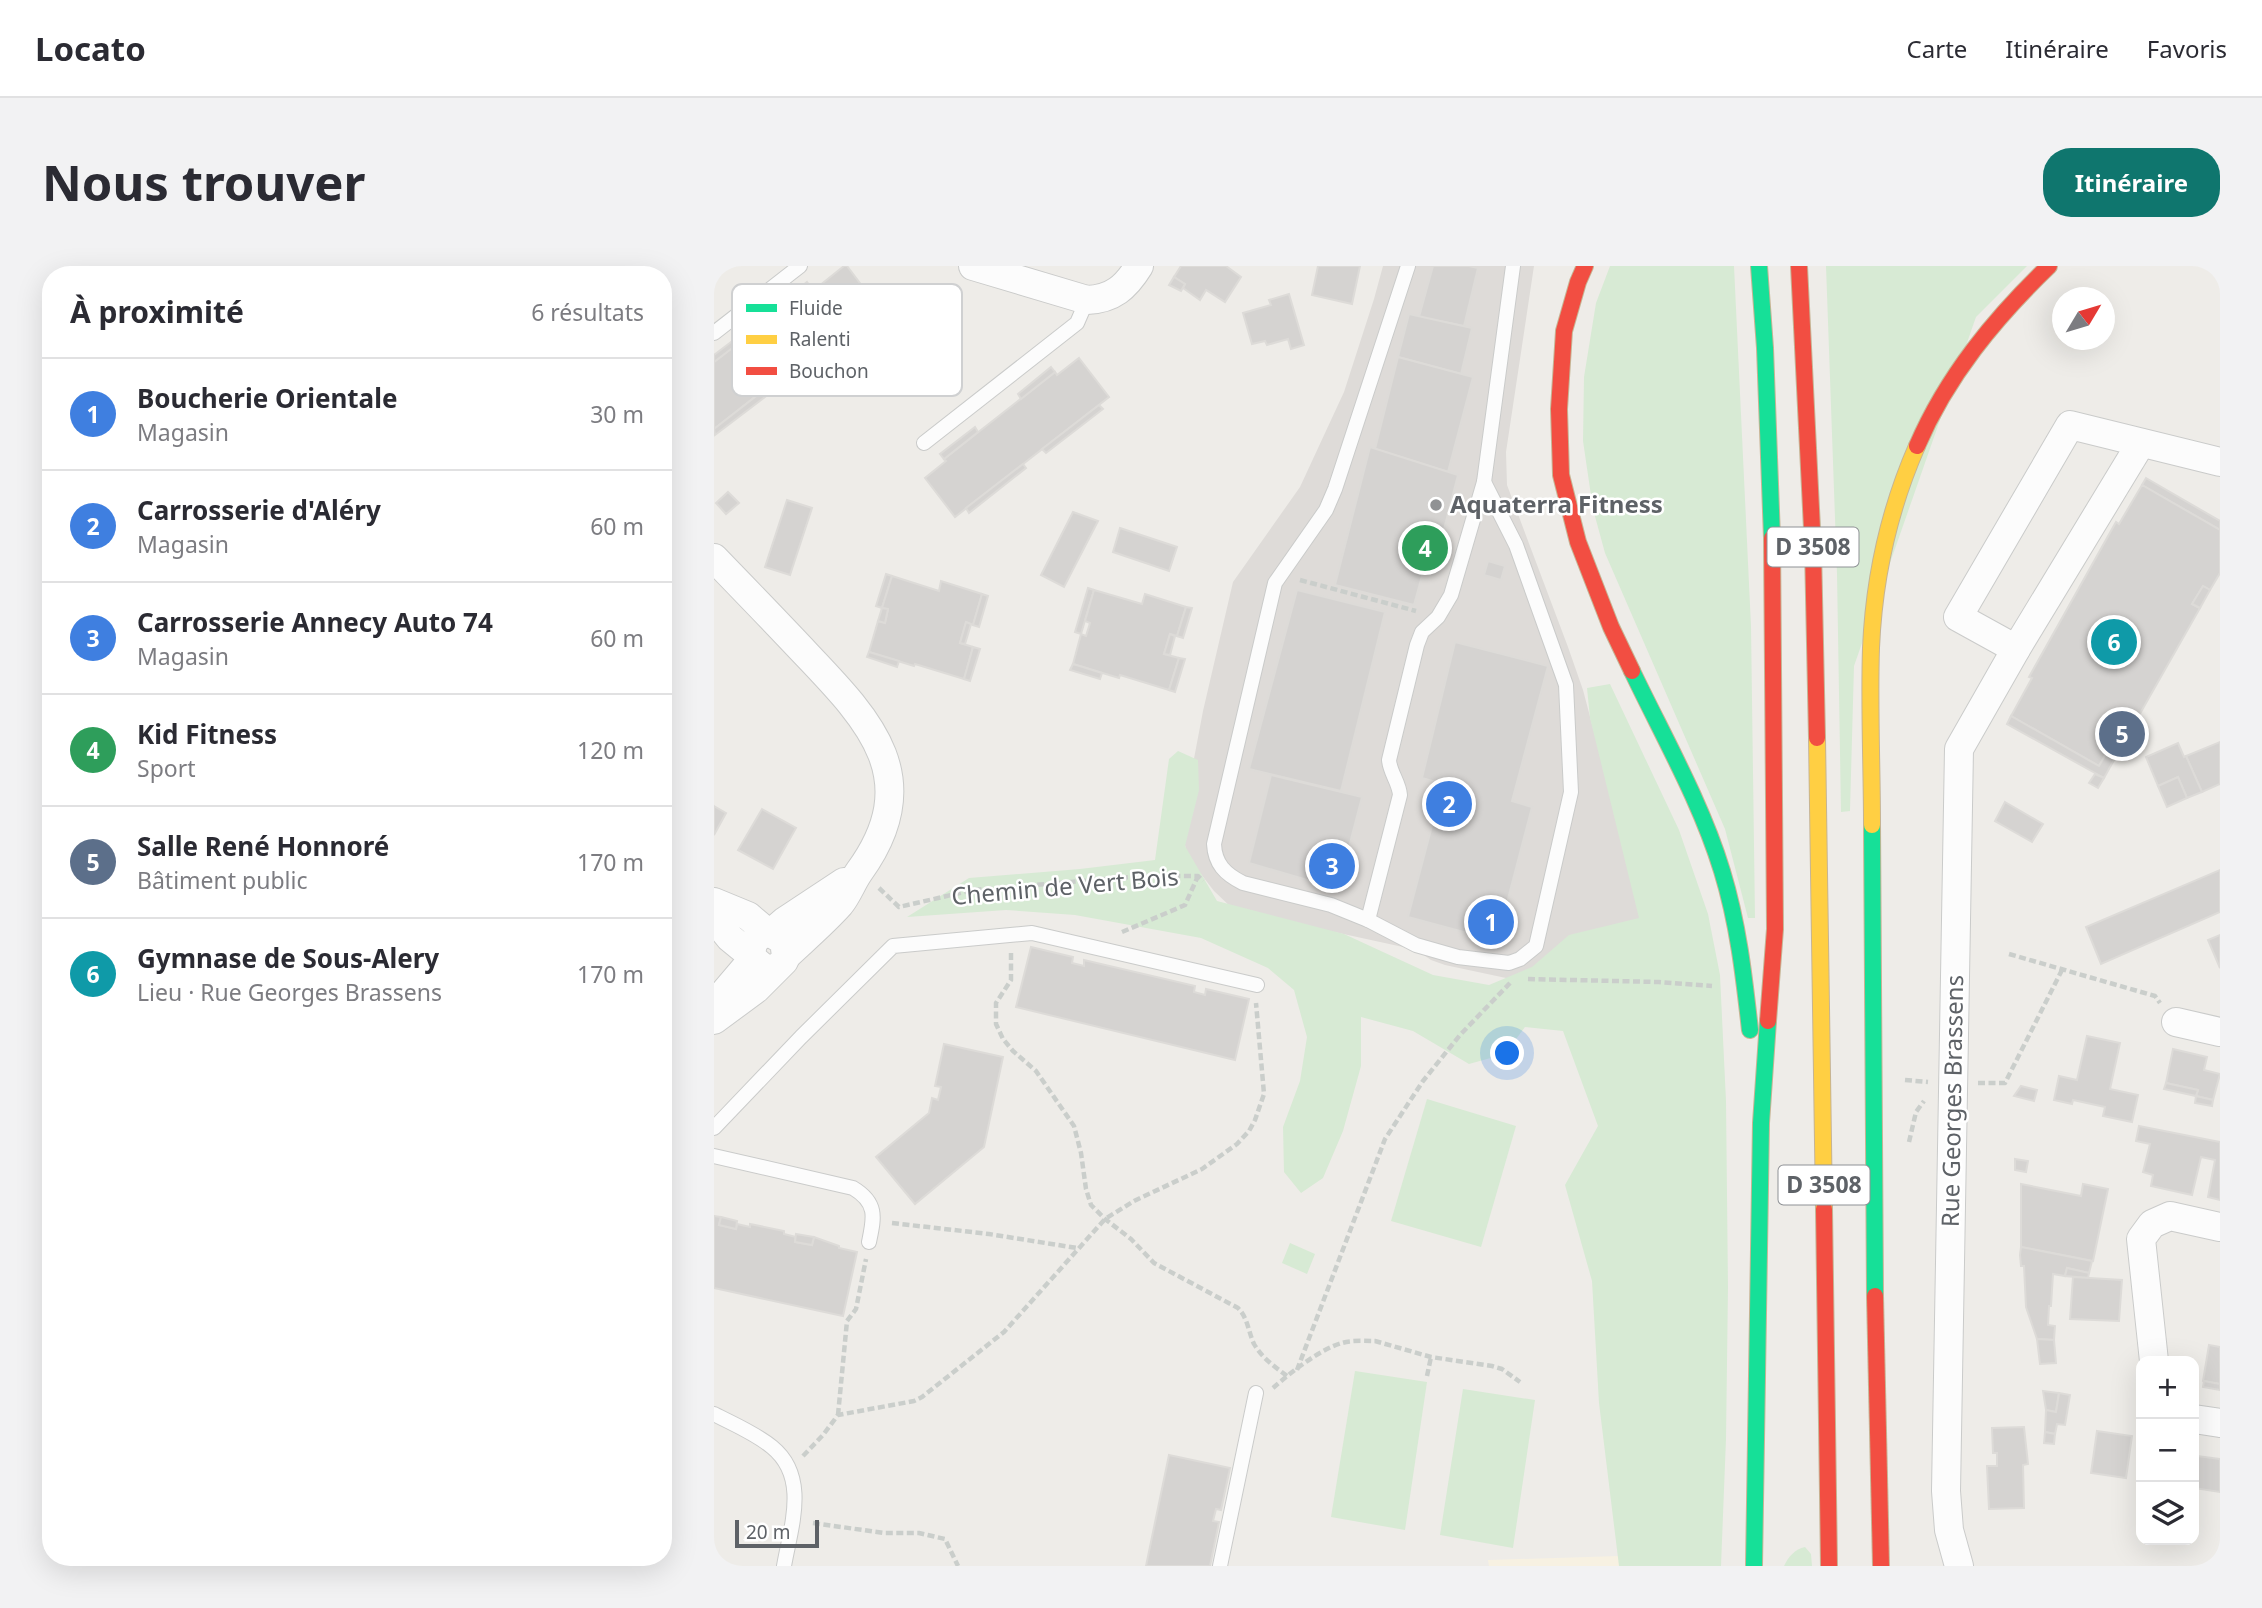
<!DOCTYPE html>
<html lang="fr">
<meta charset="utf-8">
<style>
body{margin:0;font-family:"Noto Sans",sans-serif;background:#f2f2f3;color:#2b2b33}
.controls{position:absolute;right:21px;bottom:21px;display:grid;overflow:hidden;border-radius:14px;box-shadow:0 7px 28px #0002}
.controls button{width:63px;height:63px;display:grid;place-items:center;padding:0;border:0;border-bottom:2px solid #e1e1e2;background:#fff;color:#2b2b33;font:35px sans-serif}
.compass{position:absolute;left:1338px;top:21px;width:63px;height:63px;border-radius:50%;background:#fff;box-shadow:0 7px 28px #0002;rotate:52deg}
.scale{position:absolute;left:21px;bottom:18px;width:84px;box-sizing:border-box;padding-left:7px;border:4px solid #5e6267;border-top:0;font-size:19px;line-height:24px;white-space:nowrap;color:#5e6267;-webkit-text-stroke:5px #fff;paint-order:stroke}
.you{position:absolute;left:794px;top:788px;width:24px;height:24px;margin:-18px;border:5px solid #fff;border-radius:50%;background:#1a73e8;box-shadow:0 0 0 10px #1a73e833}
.badge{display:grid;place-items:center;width:46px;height:46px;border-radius:50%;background:#0f766e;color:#fff;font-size:23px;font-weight:700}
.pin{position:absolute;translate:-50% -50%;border:4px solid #fff;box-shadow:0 2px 7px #0006}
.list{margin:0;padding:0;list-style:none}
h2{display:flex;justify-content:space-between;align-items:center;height:91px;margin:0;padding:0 28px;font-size:30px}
h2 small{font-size:23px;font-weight:400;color:#7c7c81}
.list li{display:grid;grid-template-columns:46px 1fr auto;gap:21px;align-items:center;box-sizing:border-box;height:112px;padding:0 28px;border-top:2px solid #e1e1e2}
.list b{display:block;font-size:26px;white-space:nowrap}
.list p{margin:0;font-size:23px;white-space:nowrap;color:#7c7c81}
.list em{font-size:23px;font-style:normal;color:#7c7c81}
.icon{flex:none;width:38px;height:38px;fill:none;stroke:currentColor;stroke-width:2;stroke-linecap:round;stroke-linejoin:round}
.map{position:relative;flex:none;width:1506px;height:1300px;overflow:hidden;border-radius:28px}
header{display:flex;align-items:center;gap:42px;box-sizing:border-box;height:98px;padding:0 35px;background:#fff;border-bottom:2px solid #e1e1e2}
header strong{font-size:33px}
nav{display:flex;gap:38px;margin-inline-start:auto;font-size:24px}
.intro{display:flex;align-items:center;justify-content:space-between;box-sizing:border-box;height:168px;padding:0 42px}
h1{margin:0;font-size:49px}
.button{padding:18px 32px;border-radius:28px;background:#0f766e;color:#fff;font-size:24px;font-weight:700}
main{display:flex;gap:42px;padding:0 42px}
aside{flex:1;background:#fff;border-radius:28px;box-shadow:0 7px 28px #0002}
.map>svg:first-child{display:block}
</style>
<header>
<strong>Locato</strong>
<nav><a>Carte</a><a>Itinéraire</a><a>Favoris</a></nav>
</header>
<div class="intro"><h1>Nous trouver</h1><a class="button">Itinéraire</a></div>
<main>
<aside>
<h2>À proximité<small>6 résultats</small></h2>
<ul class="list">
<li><span class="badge" style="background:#3f7fe0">1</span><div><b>Boucherie Orientale</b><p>Magasin</p></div><em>30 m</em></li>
<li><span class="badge" style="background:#3f7fe0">2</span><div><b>Carrosserie d'Aléry</b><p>Magasin</p></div><em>60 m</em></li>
<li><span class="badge" style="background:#3f7fe0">3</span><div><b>Carrosserie Annecy Auto 74</b><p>Magasin</p></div><em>60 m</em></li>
<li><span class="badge" style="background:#2e9e5b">4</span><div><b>Kid Fitness</b><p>Sport</p></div><em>120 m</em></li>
<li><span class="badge" style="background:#5c6f8a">5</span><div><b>Salle René Honnoré</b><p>Bâtiment public</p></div><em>170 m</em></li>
<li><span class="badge" style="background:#0f9aa8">6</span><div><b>Gymnase de Sous-Alery</b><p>Lieu · Rue Georges Brassens</p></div><em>170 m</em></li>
</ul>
</aside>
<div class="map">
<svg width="1506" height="1300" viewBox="0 0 1506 1300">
<rect width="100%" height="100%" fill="#eeece8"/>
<path fill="#f7f1e2" d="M 905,1290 L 905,1300 L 775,1300 L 774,1294 Z"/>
<path fill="#dedbd8" d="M 669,0 L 820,0 L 792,186 L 793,219 L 854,381 L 869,424 L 930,655 L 871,729 L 731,699 L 717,694 L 704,685 L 689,681 L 520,644 L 500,625 L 483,603 L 472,584 L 469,569 L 472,535 L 489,445 L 519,316 L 586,221 L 630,126 L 660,33 Z"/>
<g fill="#d7ead4">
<path d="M 896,0 L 1020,0 L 1037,360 L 1041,652 L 1034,652 L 1011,563 L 891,287 L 879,243 L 869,175 L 870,111 L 882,37 Z"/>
<path d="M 1112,0 L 1313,0 L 1262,51 L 1140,400 L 1136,545 L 1127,546 L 1123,308 Z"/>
<path d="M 896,418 L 965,564 L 994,648 L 1006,709 L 1012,835 L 1014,1021 L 1012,1173 L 1007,1300 L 905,1300 L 885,1137 L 878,1015 L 851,919 L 884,860 L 849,765 L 811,761 L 791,788 L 755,798 L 699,765 L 647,751 L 647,800 L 629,865 L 609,912 L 587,927 L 570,906 L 569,861 L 586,815 L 593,771 L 580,724 L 554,702 L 487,672 L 361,649 L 292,644 L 193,651 L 255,612 L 366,603 L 441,594 L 455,493 L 464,485 L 484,494 L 485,524 L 471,580 L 503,635 L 630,668 L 719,709 L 775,719 L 818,701 L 855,669 L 925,652 L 876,452 L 873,422 Z"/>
<path d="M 713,833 L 802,860 L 767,981 L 677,955 Z"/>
<path d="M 576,977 L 601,988 L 593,1008 L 568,997 Z"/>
<path d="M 641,1105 L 713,1116 L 691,1264 L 617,1251 Z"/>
<path d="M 749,1123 L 821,1134 L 799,1282 L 726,1269 Z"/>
<path d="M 1091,1281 L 1097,1288 L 1098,1300 L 1070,1300 C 1074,1291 1081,1283 1091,1281 Z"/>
</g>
<g fill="#d5d3d1" stroke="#dddbd8" stroke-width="2">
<path d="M 130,0 L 133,0 L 161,37 L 0,163 L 0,96 L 97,21 L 100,24 Z"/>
<path d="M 467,0 L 512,0 L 527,11 L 511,36 L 492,24 L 486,34 L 469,22 L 471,18 L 460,11 Z"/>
<path d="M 604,0 L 646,0 L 638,38 L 598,29 Z"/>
<path d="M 719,0 L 755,0 L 764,2 L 750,60 L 705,51 Z"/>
<path d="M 460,11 L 471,18 L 467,25 L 455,19 Z"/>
<path d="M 93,16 L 97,21 L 64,47 L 60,43 Z"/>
<path d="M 575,28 L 590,79 L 577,83 L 574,73 L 553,79 L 551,75 L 538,78 L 529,47 L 557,39 L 555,34 Z"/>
<path d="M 695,48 L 758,62 L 747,108 L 684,91 Z"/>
<path d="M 17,76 L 21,80 L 0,96 L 0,89 Z"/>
<path d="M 684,91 L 759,111 L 734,206 L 661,183 Z"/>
<path d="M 365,92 L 395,131 L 241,251 L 211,212 L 232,195 L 230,193 L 341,106 L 343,109 Z"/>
<path d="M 337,101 L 341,106 L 307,133 L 304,128 Z"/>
<path d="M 64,113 L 68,118 L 1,169 L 0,163 Z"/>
<path d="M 385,139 L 389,143 L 332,187 L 328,183 Z"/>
<path d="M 261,161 L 264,166 L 230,193 L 226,188 Z"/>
<path d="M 656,181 L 744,209 L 721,298 L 712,295 L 700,339 L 621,319 Z"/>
<path d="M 309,198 L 312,202 L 255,247 L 252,242 Z"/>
<path d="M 1432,212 L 1506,255 L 1506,264 L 1428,219 Z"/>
<path d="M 1428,219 L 1506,264 L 1506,307 L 1496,324 L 1489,320 L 1478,338 L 1486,342 L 1415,467 L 1406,463 L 1385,500 L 1297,450 L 1318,412 L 1315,411 L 1402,256 L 1405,258 Z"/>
<path d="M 14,226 L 25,237 L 12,248 L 2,237 Z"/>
<path d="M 73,234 L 98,242 L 76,309 L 51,301 Z"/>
<path d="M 359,246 L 384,255 L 350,321 L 327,309 Z"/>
<path d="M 406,262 L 463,281 L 455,305 L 399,286 Z"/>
<path d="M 774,295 L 791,300 L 787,314 L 770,309 Z"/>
<path d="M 172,308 L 178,310 L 168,342 L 162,340 Z"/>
<path d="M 178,310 L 225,325 L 227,315 L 268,328 L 259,359 L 252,356 L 246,377 L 259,381 L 250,413 L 201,398 L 200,400 L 155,386 L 164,355 L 171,357 L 174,343 L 168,342 Z"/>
<path d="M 1489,320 L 1496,324 L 1486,342 L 1478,338 Z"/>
<path d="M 374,322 L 380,324 L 367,368 L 361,366 Z"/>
<path d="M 380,324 L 428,338 L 431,328 L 472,341 L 463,370 L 456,368 L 450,388 L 465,392 L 455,424 L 406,409 L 405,412 L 359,398 L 367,368 L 372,370 L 376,357 L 371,355 Z"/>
<path d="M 583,324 L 671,346 L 627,525 L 535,503 Z"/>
<path d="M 268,328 L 274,330 L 265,361 L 259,359 Z"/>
<path d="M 472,341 L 478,342 L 469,372 L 463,370 Z"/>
<path d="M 168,342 L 174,343 L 171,357 L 164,355 Z"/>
<path d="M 252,356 L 257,358 L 251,378 L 246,377 Z"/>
<path d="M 456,368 L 461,370 L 456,389 L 450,388 Z"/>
<path d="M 741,376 L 834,400 L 798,535 L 818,541 L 783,675 L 694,651 L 729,518 L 708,512 Z"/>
<path d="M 259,381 L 266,383 L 256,415 L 250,413 Z"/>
<path d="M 155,386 L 185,395 L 183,401 L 153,391 Z"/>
<path d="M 465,392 L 471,393 L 461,426 L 455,424 Z"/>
<path d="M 359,398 L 388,407 L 386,413 L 356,404 Z"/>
<path d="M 1297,450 L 1385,500 L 1406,463 L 1415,467 L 1390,512 L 1293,458 Z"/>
<path d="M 1506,476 L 1506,518 L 1488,526 L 1472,490 Z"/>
<path d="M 1464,477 L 1470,491 L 1472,490 L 1488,526 L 1473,532 L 1464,511 L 1444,520 L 1432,491 Z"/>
<path d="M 1381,508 L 1390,512 L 1384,522 L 1375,517 Z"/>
<path d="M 557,509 L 648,531 L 624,623 L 535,597 Z"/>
<path d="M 1464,511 L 1473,532 L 1453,541 L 1444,520 Z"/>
<path d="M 1291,536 L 1329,558 L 1318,576 L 1281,555 Z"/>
<path d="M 0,540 L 12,547 L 0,569 Z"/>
<path d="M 48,543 L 82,562 L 59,603 L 24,584 Z"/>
<path d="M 1506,604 L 1506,646 L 1387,698 L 1372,661 Z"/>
<path d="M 1506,669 L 1506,702 L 1494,674 Z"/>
<path d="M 317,681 L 359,691 L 358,697 L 370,700 L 370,694 L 481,720 L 480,726 L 491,729 L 492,723 L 535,733 L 521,794 L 302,741 Z"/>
<path d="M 1373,770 L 1406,777 L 1396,823 L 1424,829 L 1418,856 L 1389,850 L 1391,841 L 1359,834 L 1358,838 L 1340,834 L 1345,810 L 1363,814 Z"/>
<path d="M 230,778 L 289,791 L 270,881 L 201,938 L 162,891 L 215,847 L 218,832 L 224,834 L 227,821 L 221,820 Z"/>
<path d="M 1459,783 L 1493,791 L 1490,804 L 1506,808 L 1499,834 L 1482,830 L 1484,824 L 1452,817 Z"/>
<path d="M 1452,817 L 1484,824 L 1482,830 L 1450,823 Z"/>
<path d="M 1307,820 L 1323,824 L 1320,835 L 1300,830 Z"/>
<path d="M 1482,830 L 1499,834 L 1498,840 L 1481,837 Z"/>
<path d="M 1425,860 L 1506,876 L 1506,934 L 1494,931 L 1501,894 L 1487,891 L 1478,929 L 1437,920 L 1439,909 L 1429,906 L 1436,878 L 1422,875 Z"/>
<path d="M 1301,893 L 1314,895 L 1312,906 L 1301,904 Z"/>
<path d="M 1307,918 L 1367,930 L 1369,918 L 1394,923 L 1379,995 L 1307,981 Z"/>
<path d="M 0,950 L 7,951 L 5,959 L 22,963 L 23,958 L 36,961 L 36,958 L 70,965 L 70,968 L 82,971 L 81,976 L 98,979 L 100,971 L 125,980 L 125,982 L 143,986 L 129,1050 L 0,1022 Z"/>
<path d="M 7,951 L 23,955 L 22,963 L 5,959 Z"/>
<path d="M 82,968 L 100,971 L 98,979 L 81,976 Z"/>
<path d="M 1307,981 L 1378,995 L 1375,1007 L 1353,1002 L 1351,1010 L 1339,1008 L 1337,1040 L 1335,1040 L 1334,1059 L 1341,1060 L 1340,1074 L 1323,1073 L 1312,1041 L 1310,1000 L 1307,1000 L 1306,989 Z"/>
<path d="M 1353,1002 L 1375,1007 L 1374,1012 L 1351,1010 Z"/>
<path d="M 1359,1011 L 1408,1014 L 1405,1055 L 1356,1053 Z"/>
<path d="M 1323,1073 L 1340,1074 L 1342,1097 L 1326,1098 Z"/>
<path d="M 1495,1079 L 1506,1081 L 1506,1118 L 1489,1115 Z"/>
<path d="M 1490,1115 L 1506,1118 L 1506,1124 L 1489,1121 Z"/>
<path d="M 1329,1125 L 1345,1127 L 1342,1146 L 1332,1144 Z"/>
<path d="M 1345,1127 L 1356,1129 L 1351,1159 L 1343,1158 L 1341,1168 L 1331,1166 L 1332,1144 L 1342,1146 Z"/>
<path d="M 1310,1161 L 1314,1198 L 1309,1199 L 1310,1242 L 1275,1243 L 1273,1200 L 1283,1200 L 1283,1187 L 1279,1187 L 1278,1162 Z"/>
<path d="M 1383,1165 L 1418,1170 L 1412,1212 L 1377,1207 Z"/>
<path d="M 1331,1166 L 1341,1168 L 1340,1178 L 1330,1177 Z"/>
<path d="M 455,1189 L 516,1202 L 507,1244 L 502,1243 L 499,1255 L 505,1256 L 496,1300 L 432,1300 Z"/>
<path d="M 1483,1190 L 1506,1193 L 1506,1226 L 1480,1222 Z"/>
</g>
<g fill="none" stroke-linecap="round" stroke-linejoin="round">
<g stroke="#cacbca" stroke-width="16">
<g id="lane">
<path d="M 694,0 L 621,223 L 612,244 L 561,317 L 500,578 C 501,598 511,608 529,617 L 617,639 L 654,654 L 702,679 L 744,691 L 795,697 L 806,693 L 822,680 L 857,526 L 852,419 L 802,279 L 770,216"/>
<path d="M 0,67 L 86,0"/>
<path d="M 210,177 L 363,57 L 373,34"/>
<path d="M 654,654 L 686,529 C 685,516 676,507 675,494 L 703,379 L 708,366 L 724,351 L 737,329 L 770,216 L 799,0"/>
<path d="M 0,862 L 87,771 L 179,680 L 318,667 L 543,719"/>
<path d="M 0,890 L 139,922 C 164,937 160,952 155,976"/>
<path d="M 0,1148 C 19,1158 41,1167 58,1181 C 95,1211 77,1260 70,1300"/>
<path d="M 506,1300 L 542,1127"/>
</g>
</g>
<g stroke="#cacbca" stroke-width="30">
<g id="street">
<path d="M 259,0 L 373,34 C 399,33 412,21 425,0"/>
<path d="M 0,292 C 31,324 62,356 93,389 C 157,456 212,514 145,606 C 138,616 134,628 126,638 C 110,656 90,673 72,690"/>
<path d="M 1302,383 L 1244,351 L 1356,159 L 1506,196"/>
<path d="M 0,636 L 34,650 L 54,667"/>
<path d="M 0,652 L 16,672 L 38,690"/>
<path d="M 57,667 L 71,655 L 130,616"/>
<path d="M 0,739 L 39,693"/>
<path d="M 0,754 L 42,723 L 70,695 L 72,690 L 70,675 L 57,667 C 42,668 35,678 39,693 L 51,703 L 62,702"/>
<path d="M 1462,756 L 1506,766"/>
<path d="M 1440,1095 L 1427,973 L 1438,958 L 1456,950 L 1506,961"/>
<path d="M 1480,1153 L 1506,1157"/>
<path d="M 1245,1300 L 1235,1264 L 1232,1225 L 1245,483 L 1302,383 L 1427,177"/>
</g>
</g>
<g stroke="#c6b494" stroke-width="18">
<g id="fast">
<path d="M 1045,0 L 1051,82 L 1058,272"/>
<path d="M 918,405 C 949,470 987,536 1008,605 C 1024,657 1030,710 1036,764"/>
<path d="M 1158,559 L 1161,1030"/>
<path d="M 1040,1300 L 1047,857 L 1054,755"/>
</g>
</g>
<g stroke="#c6b494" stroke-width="18">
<g id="slow">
<path d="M 1103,472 L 1110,943"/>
<path d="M 1158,559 C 1158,501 1155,441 1157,382 C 1160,312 1175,244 1203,180"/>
</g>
</g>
<g stroke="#c6b494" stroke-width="18">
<g id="jam">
<path d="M 871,0 L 864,16 L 850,65 L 845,143 L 847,209 L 864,276 L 897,361 L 918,405"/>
<path d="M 1085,0 L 1099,283 L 1103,472"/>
<path d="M 1203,180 C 1233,110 1281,52 1335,0"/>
<path d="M 1054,755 L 1061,663 L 1058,272"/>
<path d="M 1110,943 L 1115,1300"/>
<path d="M 1161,1030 L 1167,1300"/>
</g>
</g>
<g stroke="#cacecb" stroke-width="4.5" stroke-dasharray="7 3.5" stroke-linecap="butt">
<path d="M 586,314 L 702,345"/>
<path d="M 165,622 L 185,641 L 259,624 L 429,610 L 484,610 L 489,615"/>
<path d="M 408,666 L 471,639 L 484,610"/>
<path d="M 297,687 L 297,714 L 282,737 L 282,758 L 289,773 L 299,785 L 322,805 L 360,860 L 367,887 L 372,923 L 377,939 L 391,953 L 417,973 L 440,997 L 524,1042 C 534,1052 534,1065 540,1078 C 548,1092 561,1101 573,1110"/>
<path d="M 1295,688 L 1441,730 L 1446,737"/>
<path d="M 814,713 L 945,716 L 998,720"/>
<path d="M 1191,814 L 1214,816"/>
<path d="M 1264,817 L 1291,817 L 1348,704"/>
<path d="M 1195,876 L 1202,846 L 1210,835"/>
<path d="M 178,957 L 275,968 L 363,982"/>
<path d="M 583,1104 L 671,873 L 709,815 L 746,769 L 796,717"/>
<path d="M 713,1110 L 717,1091"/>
<path d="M 559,1122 C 576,1107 606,1083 628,1077 C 638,1074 651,1075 661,1075 L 717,1091 L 778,1100 L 788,1103 L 806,1116"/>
<path d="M 124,1149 L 133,1055 L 142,1043 L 152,993"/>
<path d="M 89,1190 L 109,1169 L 124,1149 L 200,1135 L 208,1131 L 290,1066 L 391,953 L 420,935 L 488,903 L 523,878 L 535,865 L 541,854 L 550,828 L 542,737"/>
<path d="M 99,1257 L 170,1267 L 205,1267 L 231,1273 L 244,1300"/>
</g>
<use href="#lane" stroke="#fcfcfc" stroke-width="14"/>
<use href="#street" stroke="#fcfcfc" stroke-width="28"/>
<use href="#fast" stroke="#16e098" stroke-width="16"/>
<use href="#slow" stroke="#ffcf43" stroke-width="16"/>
<use href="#jam" stroke="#f24e42" stroke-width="16"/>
</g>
<circle fill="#909294" stroke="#fff" stroke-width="2.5" cx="722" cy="239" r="7"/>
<g text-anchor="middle" stroke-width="5" stroke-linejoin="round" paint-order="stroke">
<g fill="#fff" stroke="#8e9195" stroke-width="2">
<rect x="1053.5" y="261.5" width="91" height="39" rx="5"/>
<rect x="1064.5" y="899.5" width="91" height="39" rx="5"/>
</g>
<g font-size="23" font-weight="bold" fill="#5e6267">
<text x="1099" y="289">D 3508</text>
<text x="1110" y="927">D 3508</text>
</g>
<g font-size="24" font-weight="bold" fill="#5e6267" stroke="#fff" text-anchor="start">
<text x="736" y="247">Aquaterra Fitness</text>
</g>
<g font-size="24" fill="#5e6267" stroke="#fff">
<text transform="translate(351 621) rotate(-5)" y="8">Chemin de Vert Bois</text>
<text transform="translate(1239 835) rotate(-89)" y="8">Rue Georges Brassens</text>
</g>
</g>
<rect x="18" y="18" width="230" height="112" rx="10" fill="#fff" stroke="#cfd0d1" stroke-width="2"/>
<rect x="32" y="38" width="31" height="8" fill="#16e098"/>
<rect x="32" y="69" width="31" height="9" fill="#ffcf43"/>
<rect x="32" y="101" width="31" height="8" fill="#f24e42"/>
<g font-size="19" fill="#5e6267">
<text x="75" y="49">Fluide</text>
<text x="75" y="80">Ralenti</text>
<text x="75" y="112">Bouchon</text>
</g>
</svg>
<div class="controls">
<button>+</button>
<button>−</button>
<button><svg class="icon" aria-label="layers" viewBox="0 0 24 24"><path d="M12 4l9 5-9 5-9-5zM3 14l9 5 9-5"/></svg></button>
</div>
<svg class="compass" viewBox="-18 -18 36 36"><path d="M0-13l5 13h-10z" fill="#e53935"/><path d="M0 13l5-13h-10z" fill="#7c7c81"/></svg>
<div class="scale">20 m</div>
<div class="you"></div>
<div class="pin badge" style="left:777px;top:656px;background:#3f7fe0">1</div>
<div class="pin badge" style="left:735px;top:538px;background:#3f7fe0">2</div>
<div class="pin badge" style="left:618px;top:600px;background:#3f7fe0">3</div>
<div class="pin badge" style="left:711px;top:282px;background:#2e9e5b">4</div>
<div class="pin badge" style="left:1408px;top:468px;background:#5c6f8a">5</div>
<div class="pin badge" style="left:1400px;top:376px;background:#0f9aa8">6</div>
</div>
</main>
